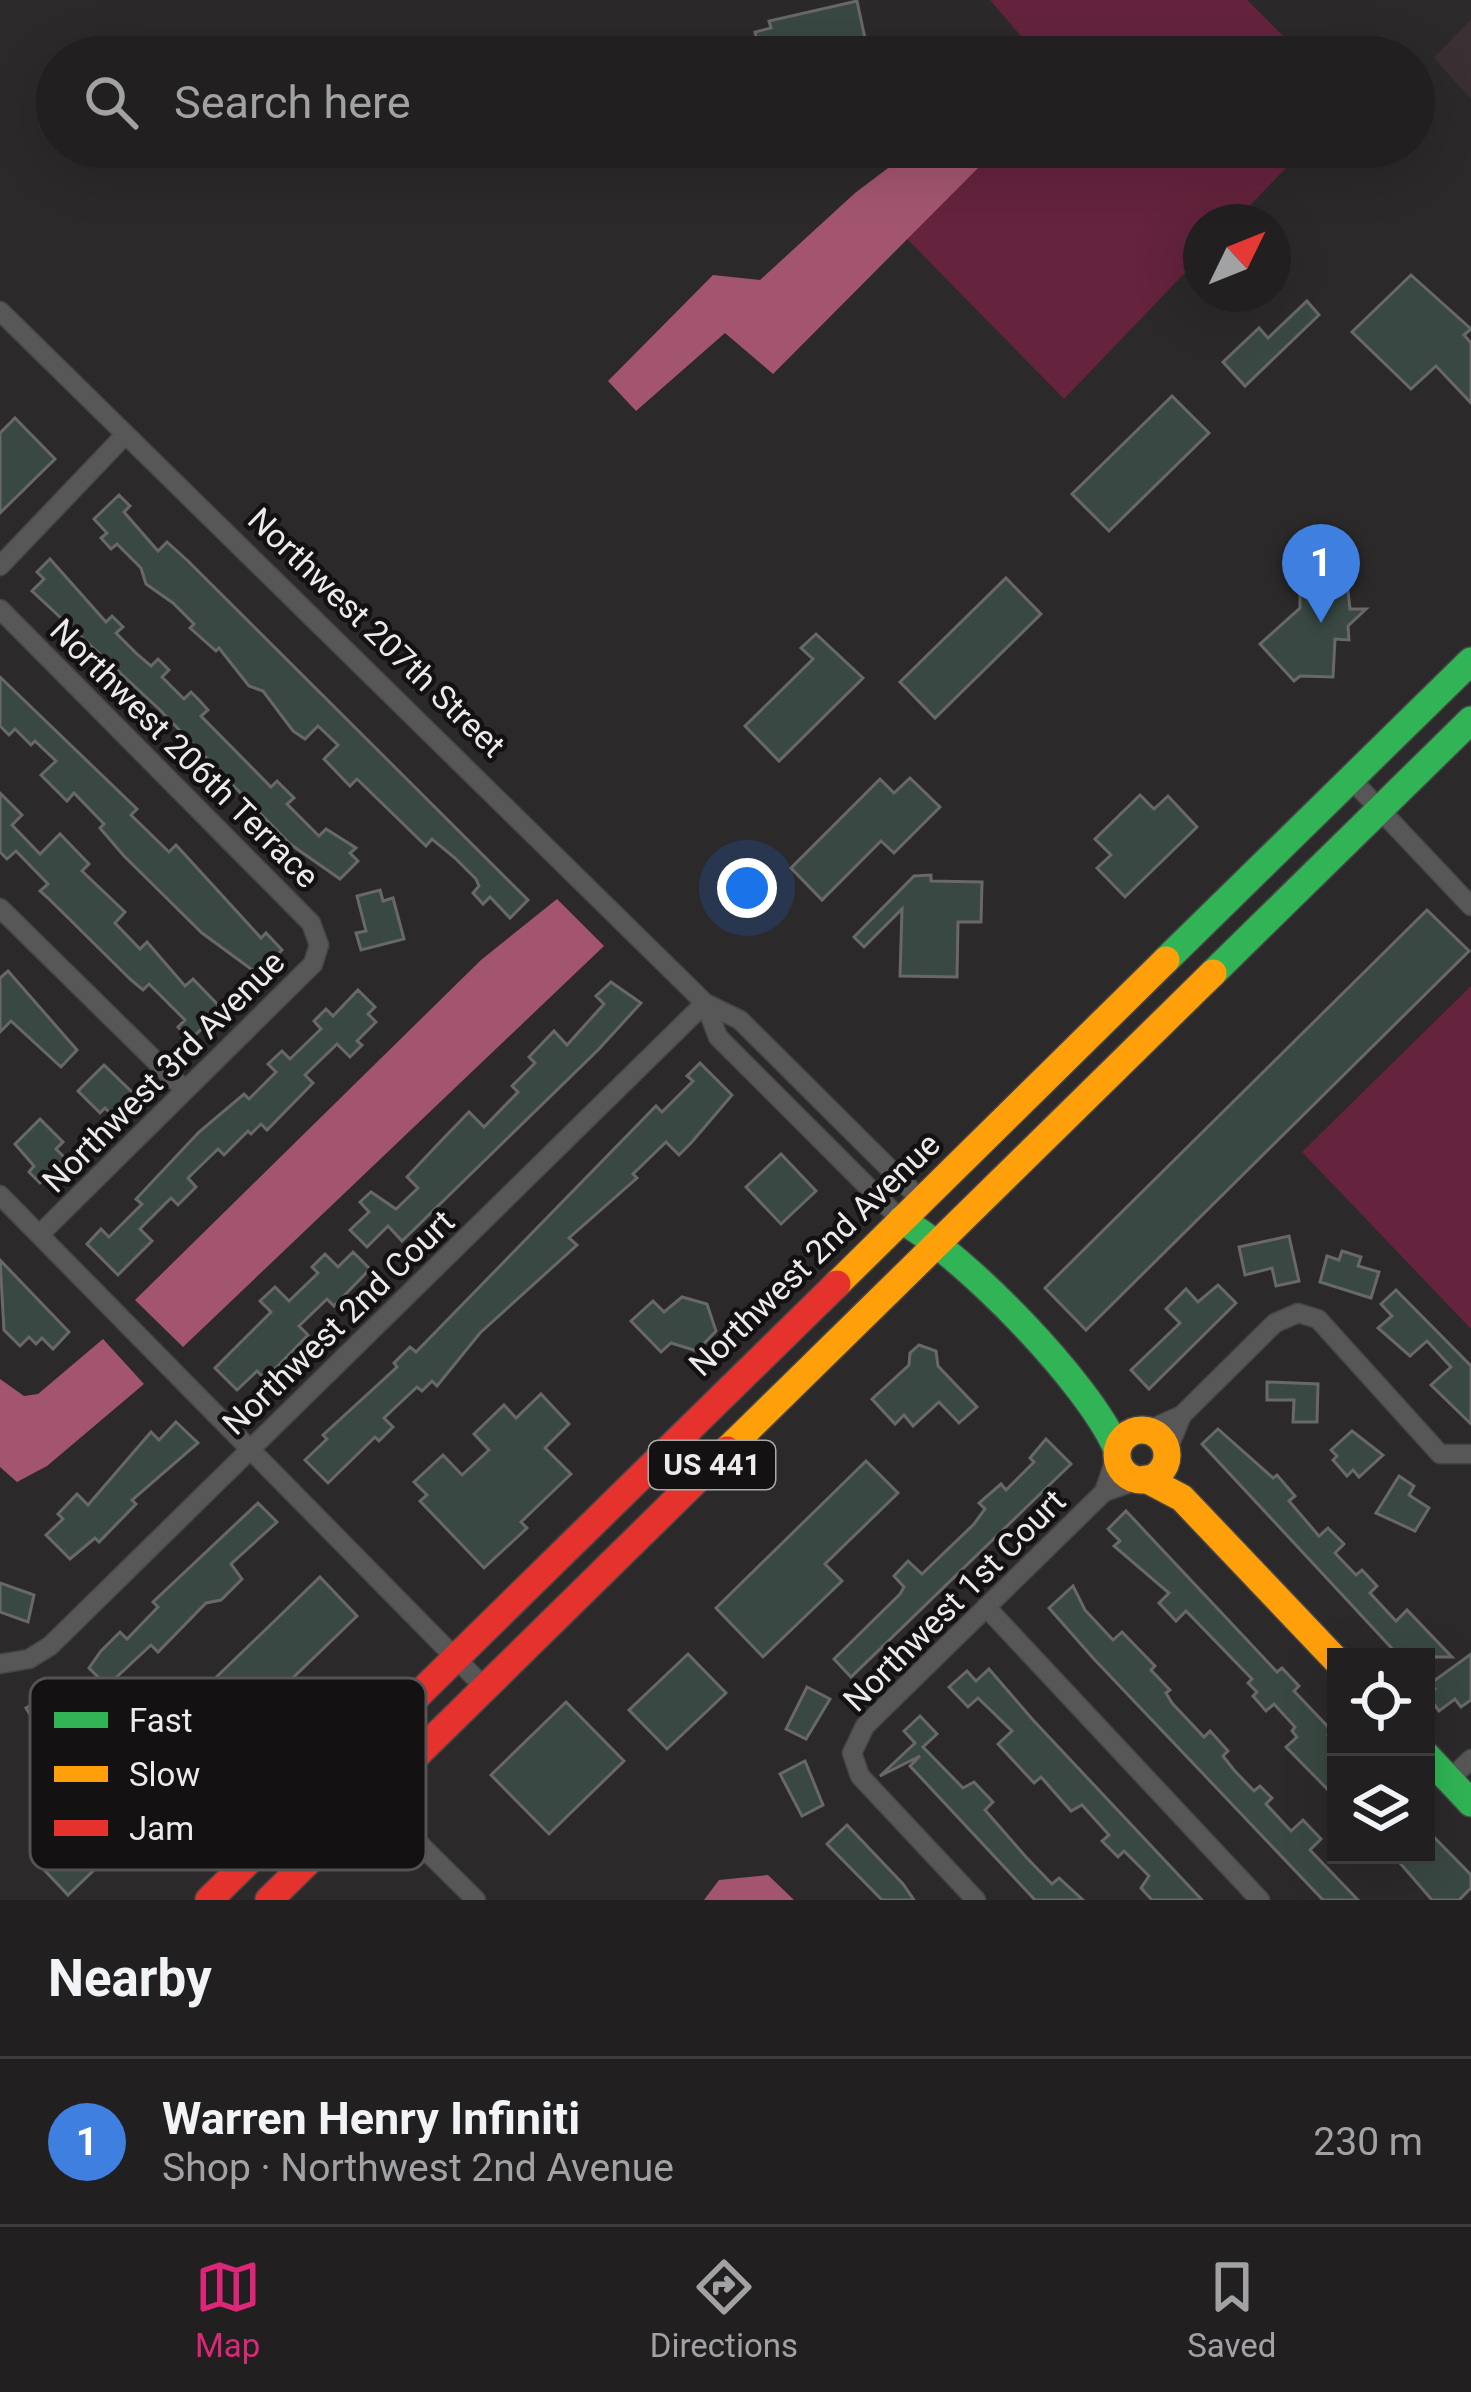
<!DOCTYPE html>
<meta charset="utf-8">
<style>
body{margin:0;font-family:Roboto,sans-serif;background:#2d2c2d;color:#f1f3f6}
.controls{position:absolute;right:36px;bottom:36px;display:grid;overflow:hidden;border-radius:0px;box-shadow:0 12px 48px #0002}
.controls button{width:108px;height:108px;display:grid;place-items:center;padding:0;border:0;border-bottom:3px solid #3e3d3e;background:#211f20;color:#f1f3f6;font:60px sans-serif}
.compass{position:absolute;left:1183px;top:204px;width:108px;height:108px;border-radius:50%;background:#211f20;box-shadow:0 12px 48px #0002;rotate:47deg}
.you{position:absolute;left:747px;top:888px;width:42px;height:42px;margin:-30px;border:9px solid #fff;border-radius:50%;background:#1a73e8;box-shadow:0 0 0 18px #1a73e833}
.badge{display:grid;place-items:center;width:78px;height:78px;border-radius:50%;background:#db2777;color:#fff;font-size:39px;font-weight:700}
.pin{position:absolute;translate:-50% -99px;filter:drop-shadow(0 3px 6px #0008)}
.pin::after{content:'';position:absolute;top:63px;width:42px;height:36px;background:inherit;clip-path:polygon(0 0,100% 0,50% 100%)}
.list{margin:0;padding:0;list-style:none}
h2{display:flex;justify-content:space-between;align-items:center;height:156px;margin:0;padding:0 48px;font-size:51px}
h2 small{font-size:39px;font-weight:400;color:#a2a2a5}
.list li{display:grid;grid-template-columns:78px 1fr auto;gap:36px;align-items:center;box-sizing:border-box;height:168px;padding:0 48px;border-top:3px solid #3e3d3e}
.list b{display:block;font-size:45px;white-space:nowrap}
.list p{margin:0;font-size:39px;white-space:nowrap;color:#a2a2a5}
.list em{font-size:39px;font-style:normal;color:#a2a2a5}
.icon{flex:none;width:66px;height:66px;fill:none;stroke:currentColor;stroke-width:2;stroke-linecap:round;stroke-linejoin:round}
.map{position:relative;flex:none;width:1471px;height:1900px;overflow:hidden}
.search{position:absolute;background:#211f20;box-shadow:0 12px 48px #0002;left:36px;right:36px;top:36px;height:132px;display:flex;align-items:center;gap:30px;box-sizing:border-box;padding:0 42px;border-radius:66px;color:#a2a2a5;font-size:45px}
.sheet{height:324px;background:#211f20}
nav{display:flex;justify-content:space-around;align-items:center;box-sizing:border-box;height:168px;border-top:3px solid #3e3d3e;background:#211f20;font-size:33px;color:#a2a2a5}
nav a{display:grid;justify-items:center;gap:6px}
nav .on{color:#db2777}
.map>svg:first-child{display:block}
</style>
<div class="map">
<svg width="1471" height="1900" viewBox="0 0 1471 1900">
<rect width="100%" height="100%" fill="#2c292a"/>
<path fill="#3a3033" d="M 1471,19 L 1471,99 L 1434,58 Z"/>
<g fill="#65233d">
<path d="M 990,0 L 1247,0 L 1304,57 L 1039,57 Z"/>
<path d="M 999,147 L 1306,147 L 1234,222 L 1201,222 L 1201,256 L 1064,399 L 907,239 Z"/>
<path d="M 1471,986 L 1471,1329 L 1302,1152 Z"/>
</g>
<g fill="#a3556f">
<path d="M 916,147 L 999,147 L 773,374 L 725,333 L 636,411 L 608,381 L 713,275 L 760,280 L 855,193 Z"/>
<path d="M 557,899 L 604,946 L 183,1347 L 135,1300 L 481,960 Z"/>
<path d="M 103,1339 L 144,1384 L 47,1466 L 17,1482 L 0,1467 L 0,1379 L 24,1396 L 38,1394 Z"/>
<path d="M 768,1875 L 794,1900 L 704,1900 L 719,1880 Z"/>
</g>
<g fill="#394842" stroke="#686868" stroke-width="3">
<path d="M 857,1 L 869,57 L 824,57 L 822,47 L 761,57 L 755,32 L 771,28 L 769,21 Z"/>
<path d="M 1411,275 L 1471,329 L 1464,335 L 1471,343 L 1471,403 L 1436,366 L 1411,389 L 1352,332 Z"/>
<path d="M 1307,301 L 1319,315 L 1245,386 L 1223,362 L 1259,328 L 1268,338 Z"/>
<path d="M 1172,396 L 1209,433 L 1109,531 L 1072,494 Z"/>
<path d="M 15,418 L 55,459 L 0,513 L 0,433 Z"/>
<path d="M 119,495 L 130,506 L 124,512 L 158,551 L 167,542 L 188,561 L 528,900 L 510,918 L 490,897 L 483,904 L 473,893 L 479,886 L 476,879 L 455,858 L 432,839 L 426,846 L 357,779 L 350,786 L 324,759 L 338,745 L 318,726 L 305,739 L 293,731 L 263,691 L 249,686 L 219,648 L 216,651 L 190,628 L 194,624 L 173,603 L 146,584 L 141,568 L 117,544 L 111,549 L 101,538 L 107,533 L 94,519 Z"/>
<path d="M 50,559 L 106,622 L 112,616 L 123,627 L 116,633 L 138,655 L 151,666 L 158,659 L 169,670 L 162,677 L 184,699 L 191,692 L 200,701 L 208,710 L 201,716 L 271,787 L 277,781 L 294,798 L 287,804 L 319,836 L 326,829 L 356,848 L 350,853 L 358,861 L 340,879 L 290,844 L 160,710 L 32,591 L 44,579 L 37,572 Z"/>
<path d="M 1006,578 L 1041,614 L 935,718 L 900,682 Z"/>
<path d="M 1324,581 L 1335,592 L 1348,591 L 1350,609 L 1366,609 L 1348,626 L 1349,640 L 1335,639 L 1333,677 L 1300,676 L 1294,681 L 1260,644 L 1300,608 L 1300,593 L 1313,592 Z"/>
<path d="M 816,634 L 863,678 L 779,761 L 745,726 L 813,659 L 801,648 Z"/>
<path d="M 0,677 L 137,809 L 131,815 L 169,852 L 176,845 L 261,938 L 266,933 L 282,950 L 258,974 L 202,933 L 124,856 L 100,828 L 104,824 L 74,793 L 67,801 L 41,775 L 56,761 L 35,741 L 31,745 L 15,729 L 9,735 L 0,726 Z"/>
<path d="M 910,778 L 940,807 L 894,853 L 881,841 L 822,900 L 791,868 L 880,779 L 894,793 Z"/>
<path d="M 0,793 L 22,815 L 12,825 L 40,854 L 60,834 L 89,864 L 82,871 L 125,912 L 115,923 L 140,949 L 147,942 L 185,986 L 193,979 L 222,1009 L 190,1040 L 178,1027 L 185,1020 L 149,984 L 143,990 L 131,980 L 48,898 L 40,891 L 48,884 L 16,851 L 7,859 L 0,852 Z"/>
<path d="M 1140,795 L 1154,809 L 1168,796 L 1197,827 L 1125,897 L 1097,868 L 1111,855 L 1095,839 Z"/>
<path d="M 931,875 L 931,881 L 982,882 L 981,922 L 958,922 L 957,977 L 900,976 L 902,909 L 864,947 L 854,937 L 914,876 Z"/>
<path d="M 380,890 L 383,901 L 393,898 L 404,939 L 361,950 L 356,933 L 366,931 L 357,896 Z"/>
<path d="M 1427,910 L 1469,951 L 1086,1330 L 1045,1288 Z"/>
<path d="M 8,971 L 77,1050 L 61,1067 L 11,1021 L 0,1032 L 0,978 Z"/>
<path d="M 611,982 L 641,1003 L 598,1050 L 402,1241 L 388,1226 L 367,1247 L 350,1230 L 369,1212 L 360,1202 L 371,1192 L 396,1209 L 418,1188 L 407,1177 L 439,1143 L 469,1112 L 484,1127 L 518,1092 L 512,1086 L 535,1063 L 529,1057 L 554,1031 L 567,1045 L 604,1004 L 596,996 Z"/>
<path d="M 358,990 L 375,1007 L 368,1014 L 376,1022 L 357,1041 L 362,1045 L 350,1057 L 337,1044 L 305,1075 L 313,1083 L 267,1130 L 261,1124 L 251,1134 L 248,1131 L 224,1155 L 218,1149 L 188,1178 L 196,1187 L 178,1205 L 171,1198 L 140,1229 L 152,1241 L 118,1275 L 87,1244 L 101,1229 L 109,1237 L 142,1204 L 136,1199 L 199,1132 L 244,1094 L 249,1099 L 276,1072 L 268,1064 L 282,1051 L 290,1059 L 321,1029 L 314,1021 L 326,1009 L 333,1016 Z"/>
<path d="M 700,1063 L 732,1095 L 691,1143 L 679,1155 L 666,1142 L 633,1174 L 637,1178 L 569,1238 L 577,1245 L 480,1333 L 437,1386 L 432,1381 L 422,1391 L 417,1387 L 384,1418 L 393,1427 L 379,1441 L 375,1437 L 328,1483 L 305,1460 L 327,1439 L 323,1435 L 397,1367 L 394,1363 L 410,1347 L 416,1352 L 656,1106 L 662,1112 L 693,1081 L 687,1076 Z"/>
<path d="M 104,1065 L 134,1094 L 112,1115 L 105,1108 L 100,1113 L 78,1091 Z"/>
<path d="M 40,1119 L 63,1142 L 56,1149 L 65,1158 L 40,1183 L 29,1172 L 34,1166 L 15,1144 Z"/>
<path d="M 781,1154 L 816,1191 L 781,1224 L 746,1187 Z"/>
<path d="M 1289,1236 L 1299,1281 L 1276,1286 L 1272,1268 L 1245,1275 L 1239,1247 Z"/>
<path d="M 1342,1251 L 1361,1257 L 1358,1266 L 1379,1272 L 1371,1298 L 1320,1282 L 1327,1256 L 1339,1260 Z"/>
<path d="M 353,1252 L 370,1269 L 334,1306 L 327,1299 L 299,1326 L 308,1335 L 265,1379 L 257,1371 L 237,1390 L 215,1368 L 271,1312 L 260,1301 L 275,1287 L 289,1301 L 318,1273 L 312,1267 L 325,1254 L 338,1267 Z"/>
<path d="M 0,1260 L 69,1332 L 53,1349 L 42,1338 L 36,1344 L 29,1337 L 20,1346 L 4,1330 Z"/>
<path d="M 1218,1285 L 1236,1303 L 1149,1389 L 1131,1370 L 1180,1323 L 1166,1309 L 1186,1289 L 1198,1302 Z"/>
<path d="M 1396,1290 L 1471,1366 L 1471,1424 L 1431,1385 L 1451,1367 L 1427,1341 L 1410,1356 L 1378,1328 L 1392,1316 L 1381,1304 Z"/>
<path d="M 682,1297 L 707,1304 L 716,1331 L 697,1351 L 671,1343 L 661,1352 L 631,1321 L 653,1301 L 664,1312 Z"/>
<path d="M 919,1345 L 936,1351 L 938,1366 L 977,1407 L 959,1423 L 939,1402 L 913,1426 L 904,1415 L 895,1424 L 872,1399 L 909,1365 L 910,1353 Z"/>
<path d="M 1267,1382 L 1318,1384 L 1317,1422 L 1293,1422 L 1294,1400 L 1267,1400 Z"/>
<path d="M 541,1394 L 569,1424 L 545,1448 L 571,1474 L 521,1522 L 527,1528 L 484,1568 L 420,1501 L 427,1495 L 414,1482 L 443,1455 L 462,1475 L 489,1450 L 474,1434 L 504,1405 L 516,1418 Z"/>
<path d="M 176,1422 L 198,1443 L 132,1500 L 136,1504 L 99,1542 L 95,1538 L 70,1559 L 46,1535 L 63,1519 L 58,1514 L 77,1494 L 88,1505 L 151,1432 L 159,1440 Z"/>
<path d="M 1218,1429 L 1273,1478 L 1277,1475 L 1295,1496 L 1289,1501 L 1319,1536 L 1328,1528 L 1344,1544 L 1335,1553 L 1356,1575 L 1362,1570 L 1377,1586 L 1370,1593 L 1396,1621 L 1407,1610 L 1452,1657 L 1400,1657 L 1202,1444 Z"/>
<path d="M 1352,1431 L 1383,1455 L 1359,1477 L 1353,1470 L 1347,1476 L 1333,1460 L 1337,1456 L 1331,1450 Z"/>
<path d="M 1046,1439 L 1071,1464 L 851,1677 L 834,1659 L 900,1594 L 904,1587 L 894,1576 L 908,1561 L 922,1574 L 974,1524 L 985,1509 L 979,1503 L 1001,1484 L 1006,1490 L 1034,1462 L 1030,1458 Z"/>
<path d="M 866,1461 L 898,1493 L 825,1564 L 842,1581 L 763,1657 L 716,1608 Z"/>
<path d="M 1399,1476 L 1414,1486 L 1409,1495 L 1429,1508 L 1415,1531 L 1376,1513 Z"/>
<path d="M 258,1503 L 277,1522 L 231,1564 L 242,1579 L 221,1600 L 206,1603 L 158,1652 L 151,1645 L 107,1686 L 89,1668 L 101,1651 L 120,1632 L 127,1639 L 158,1607 L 153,1602 Z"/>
<path d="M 1126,1511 L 1277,1672 L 1282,1668 L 1299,1686 L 1294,1691 L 1332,1731 L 1328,1735 L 1336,1743 L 1336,1798 L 1286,1747 L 1297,1737 L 1292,1731 L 1295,1727 L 1274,1704 L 1266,1711 L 1253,1696 L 1257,1692 L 1248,1683 L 1252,1679 L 1186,1611 L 1176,1621 L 1159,1603 L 1169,1593 L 1114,1546 L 1120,1541 L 1108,1529 Z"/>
<path d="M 320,1577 L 357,1616 L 68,1895 L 31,1856 Z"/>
<path d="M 0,1583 L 34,1595 L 28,1622 L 0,1612 Z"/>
<path d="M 1073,1586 L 1085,1610 L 1113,1640 L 1122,1632 L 1155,1666 L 1151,1670 L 1170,1690 L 1166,1693 L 1172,1703 L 1204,1737 L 1210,1731 L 1228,1751 L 1223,1756 L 1234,1770 L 1254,1791 L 1260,1786 L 1272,1798 L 1266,1804 L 1291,1831 L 1303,1820 L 1321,1839 L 1310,1850 L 1358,1900 L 1323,1900 L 1094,1659 L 1049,1608 Z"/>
<path d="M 688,1654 L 726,1693 L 667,1749 L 629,1710 Z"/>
<path d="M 1471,1654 L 1471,1700 L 1461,1707 L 1455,1699 L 1439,1711 L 1427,1695 L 1435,1689 L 1431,1683 Z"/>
<path d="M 989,1669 L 1033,1720 L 1202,1900 L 1152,1900 L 1141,1888 L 1149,1876 L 1124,1851 L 1118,1857 L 1102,1841 L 1109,1835 L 1082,1805 L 1071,1811 L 1041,1777 L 1034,1783 L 998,1744 L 1012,1731 L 978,1698 L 968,1707 L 949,1687 L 967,1671 L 976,1681 Z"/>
<path d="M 70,1681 L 82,1702 L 76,1705 L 84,1718 L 59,1734 L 66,1745 L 53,1753 L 26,1708 Z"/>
<path d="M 807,1687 L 830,1699 L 806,1739 L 786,1729 Z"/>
<path d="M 566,1702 L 624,1761 L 549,1834 L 491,1775 Z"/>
<path d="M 920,1716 L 937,1734 L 923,1747 L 963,1788 L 974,1782 L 993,1802 L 985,1810 L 1026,1857 L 1052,1884 L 1059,1878 L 1083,1900 L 1035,1900 L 910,1766 L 920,1756 L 880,1776 L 915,1743 L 904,1731 Z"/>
<path d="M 805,1761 L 823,1805 L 802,1816 L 780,1774 Z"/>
<path d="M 847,1825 L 903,1884 L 914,1900 L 882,1900 L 827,1844 Z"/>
<path d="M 1426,1829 L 1471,1875 L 1471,1888 L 1459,1900 L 1432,1900 L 1393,1855 L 1426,1855 Z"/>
</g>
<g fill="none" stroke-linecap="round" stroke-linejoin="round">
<g stroke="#464545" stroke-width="21">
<g id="street">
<path d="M 0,311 L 705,1003 L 740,1020 L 921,1200"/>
<path d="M 0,566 L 124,436"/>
<path d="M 0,609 L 311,923 L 319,945 L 313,964 L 40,1234"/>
<path d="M 1351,779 L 1471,906"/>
<path d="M 0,908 L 183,1088"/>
<path d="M 705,1003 L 718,1037 L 901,1220"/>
<path d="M 0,1195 L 485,1688"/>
<path d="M 1182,1415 L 1275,1323 L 1298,1313 L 1318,1319 L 1440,1454 L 1471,1454"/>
<path d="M 1149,1430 L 1182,1415 L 1167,1451"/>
<path d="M 1116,1457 L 1104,1492 L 1138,1480"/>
<path d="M 986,1607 L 1260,1900"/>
<path d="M 0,1664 L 29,1659 L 50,1646 L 705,1003"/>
<path d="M 343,1768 L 476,1900"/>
<path d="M 1449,1780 L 1471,1759"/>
<path d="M 976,1900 L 860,1776 L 852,1753 L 865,1726 L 1104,1492"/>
</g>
</g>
<g stroke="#464545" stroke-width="30">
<g id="fast">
<path d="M 1166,960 L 1471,661"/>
<path d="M 1213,973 L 1471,720"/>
<path d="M 901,1220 C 965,1256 1088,1382 1117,1449"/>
<path d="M 1426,1755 L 1471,1803"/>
</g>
</g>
<g stroke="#464545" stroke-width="30">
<g id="slow">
<path d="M 837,1284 L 1166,960"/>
<circle cx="1142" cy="1455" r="25"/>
<path d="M 727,1450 L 1213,973"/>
<path d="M 1146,1479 L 1182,1498 L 1336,1660"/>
</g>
</g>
<g stroke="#464545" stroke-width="30">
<g id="jam">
<path d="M 209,1900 L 837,1284"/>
<path d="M 269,1900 L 727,1450"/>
</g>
</g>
<use href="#street" stroke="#585757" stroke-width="18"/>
<use href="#fast" stroke="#30b455" stroke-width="27"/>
<use href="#slow" stroke="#ff9f0a" stroke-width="27"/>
<use href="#jam" stroke="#e5322d" stroke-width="27"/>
</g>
<g text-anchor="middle" stroke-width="9" stroke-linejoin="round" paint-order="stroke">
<rect fill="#131112" stroke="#aca9aa" stroke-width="3" x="649" y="1441" width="126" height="48" rx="9"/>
<g font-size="30" font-weight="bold" fill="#edeaeb">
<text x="712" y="1475">US 441</text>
</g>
<g font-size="33" fill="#edeaeb" stroke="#131112">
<text transform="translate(377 632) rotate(44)" y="12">Northwest 207th Street</text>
<text transform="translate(185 753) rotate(45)" y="12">Northwest 206th Terrace</text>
<text transform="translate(163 1071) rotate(-45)" y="12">Northwest 3rd Avenue</text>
<text transform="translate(814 1254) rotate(-44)" y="12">Northwest 2nd Avenue</text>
<text transform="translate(338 1322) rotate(-44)" y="12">Northwest 2nd Court</text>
<text transform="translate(954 1600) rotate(-45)" y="12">Northwest 1st Court</text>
</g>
</g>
<rect x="30" y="1678" width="396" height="192" rx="18" fill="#131112" stroke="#545253" stroke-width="3"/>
<rect x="54" y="1712" width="54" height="16" fill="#30b455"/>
<rect x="54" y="1766" width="54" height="16" fill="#ff9f0a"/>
<rect x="54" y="1820" width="54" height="16" fill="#e5322d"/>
<g font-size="33" fill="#edeaeb">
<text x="129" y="1732">Fast</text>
<text x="129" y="1786">Slow</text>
<text x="129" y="1840">Jam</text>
</g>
</svg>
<div class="controls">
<button><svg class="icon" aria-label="locate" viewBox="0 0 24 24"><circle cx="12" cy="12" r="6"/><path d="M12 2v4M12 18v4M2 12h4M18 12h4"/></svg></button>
<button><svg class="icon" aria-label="layers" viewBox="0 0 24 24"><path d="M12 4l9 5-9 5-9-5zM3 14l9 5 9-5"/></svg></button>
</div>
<svg class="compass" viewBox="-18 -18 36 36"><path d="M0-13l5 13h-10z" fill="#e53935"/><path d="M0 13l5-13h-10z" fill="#a2a2a5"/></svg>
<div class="you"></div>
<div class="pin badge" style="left:1321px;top:623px;background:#3f7fe0">1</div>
<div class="search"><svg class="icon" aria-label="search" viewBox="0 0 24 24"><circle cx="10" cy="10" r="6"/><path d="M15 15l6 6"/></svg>Search here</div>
</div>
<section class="sheet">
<h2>Nearby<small></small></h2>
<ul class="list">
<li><span class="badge" style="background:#3f7fe0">1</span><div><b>Warren Henry Infiniti</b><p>Shop · Northwest 2nd Avenue</p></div><em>230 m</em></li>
</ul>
</section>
<nav>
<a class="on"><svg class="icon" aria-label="map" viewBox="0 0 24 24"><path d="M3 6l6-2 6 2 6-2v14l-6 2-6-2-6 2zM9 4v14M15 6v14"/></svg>Map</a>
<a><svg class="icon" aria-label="directions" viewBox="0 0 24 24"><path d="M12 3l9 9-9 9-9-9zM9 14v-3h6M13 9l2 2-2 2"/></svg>Directions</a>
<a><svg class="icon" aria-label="saved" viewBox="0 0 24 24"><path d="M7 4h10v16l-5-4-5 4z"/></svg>Saved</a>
</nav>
